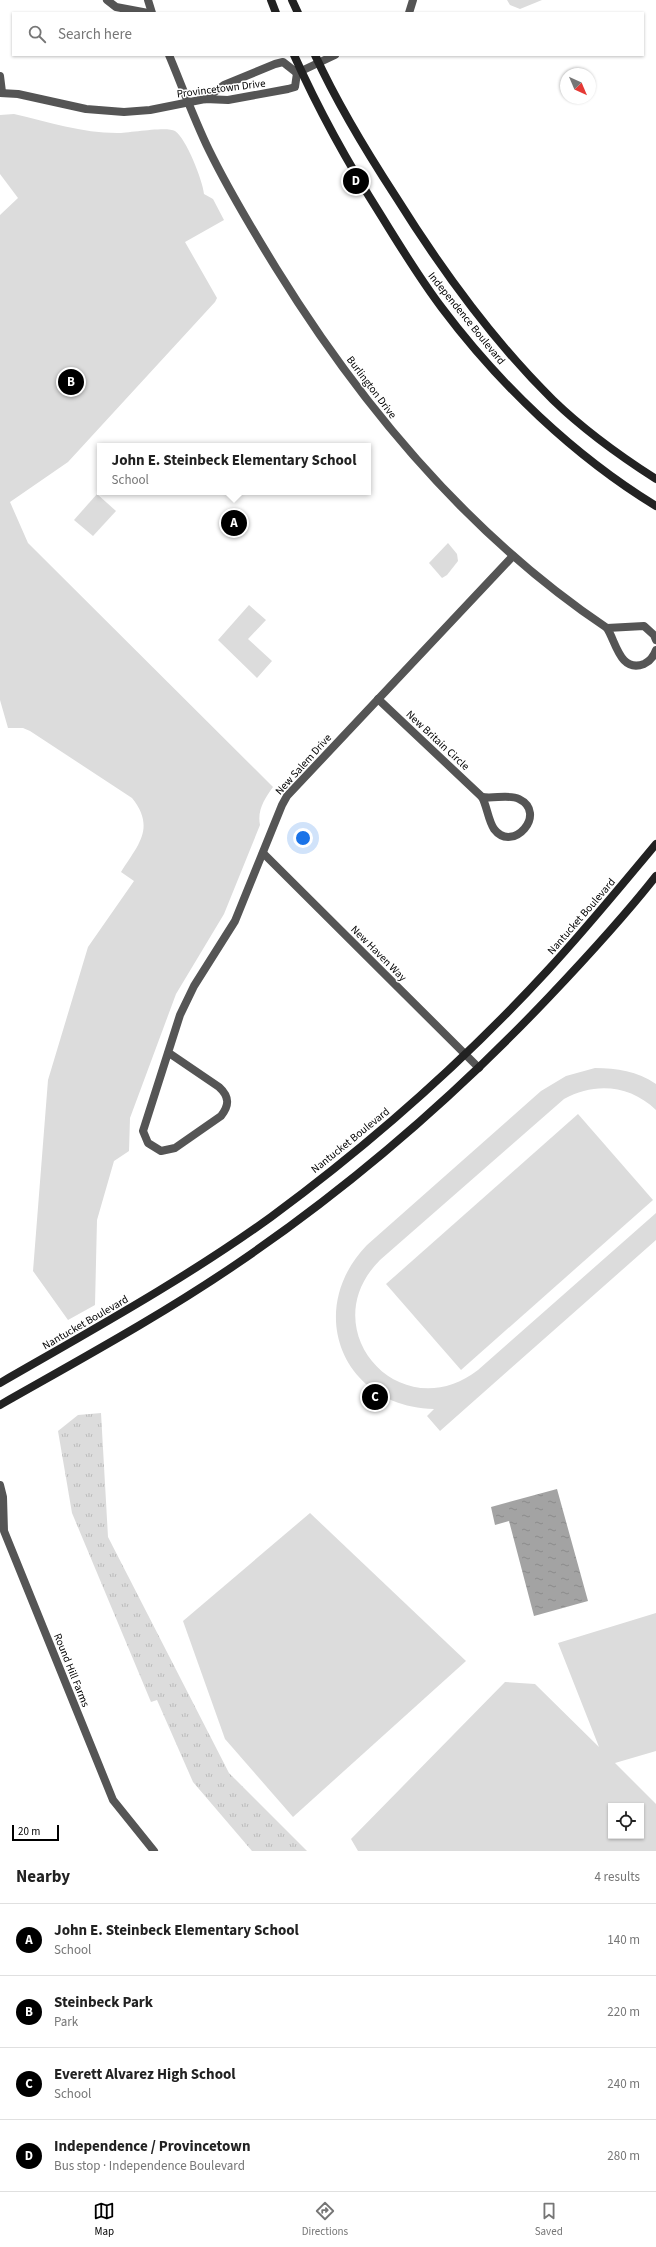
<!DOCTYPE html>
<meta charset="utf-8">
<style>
body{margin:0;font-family:"Source Sans 3",sans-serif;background:#f6f6f6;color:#222}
.controls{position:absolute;right:12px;bottom:12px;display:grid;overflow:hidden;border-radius:0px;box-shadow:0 1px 3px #0004}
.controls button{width:36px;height:36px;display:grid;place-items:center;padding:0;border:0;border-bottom:1px solid #e0e0e0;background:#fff;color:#222;font:20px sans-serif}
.compass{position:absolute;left:560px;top:68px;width:36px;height:36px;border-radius:50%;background:#fff;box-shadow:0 1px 3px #0004;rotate:136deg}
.scale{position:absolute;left:12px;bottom:10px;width:47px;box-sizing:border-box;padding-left:4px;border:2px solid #000;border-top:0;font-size:11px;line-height:14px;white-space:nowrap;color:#000;-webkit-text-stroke:3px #fff;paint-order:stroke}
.you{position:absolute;left:303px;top:838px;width:14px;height:14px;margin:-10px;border:3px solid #fff;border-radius:50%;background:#1a73e8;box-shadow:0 0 0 6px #1a73e833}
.badge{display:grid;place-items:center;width:26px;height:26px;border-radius:50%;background:#000;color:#fff;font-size:13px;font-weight:700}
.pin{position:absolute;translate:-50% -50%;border:2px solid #fff;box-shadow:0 1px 4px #0006}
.popup{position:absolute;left:97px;top:443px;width:274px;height:52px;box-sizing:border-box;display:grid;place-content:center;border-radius:0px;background:#fff;filter:drop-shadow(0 1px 3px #0005);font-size:13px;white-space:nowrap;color:#767676}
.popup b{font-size:15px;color:#222}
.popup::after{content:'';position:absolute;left:50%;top:100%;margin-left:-8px;border:8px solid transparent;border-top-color:#fff}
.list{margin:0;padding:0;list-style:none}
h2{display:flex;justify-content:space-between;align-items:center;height:52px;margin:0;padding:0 16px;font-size:17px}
h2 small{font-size:13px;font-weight:400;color:#767676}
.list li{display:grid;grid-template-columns:26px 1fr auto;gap:12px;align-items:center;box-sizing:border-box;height:72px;padding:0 16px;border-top:1px solid #e0e0e0}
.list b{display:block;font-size:15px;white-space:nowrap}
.list p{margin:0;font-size:13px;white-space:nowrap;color:#767676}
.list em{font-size:13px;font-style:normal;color:#767676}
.icon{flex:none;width:22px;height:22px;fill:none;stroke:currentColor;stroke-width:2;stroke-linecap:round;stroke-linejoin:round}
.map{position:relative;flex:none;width:656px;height:1851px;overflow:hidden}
.search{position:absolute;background:#fff;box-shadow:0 1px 3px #0004;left:12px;right:12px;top:12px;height:44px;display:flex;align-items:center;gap:10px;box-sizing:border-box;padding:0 14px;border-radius:0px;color:#767676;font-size:15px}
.sheet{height:340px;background:#fff}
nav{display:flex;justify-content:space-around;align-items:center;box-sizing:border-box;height:56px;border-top:1px solid #e0e0e0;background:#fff;font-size:11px;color:#767676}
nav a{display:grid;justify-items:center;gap:2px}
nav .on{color:#000}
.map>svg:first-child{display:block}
</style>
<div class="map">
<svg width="656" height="1851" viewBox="0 0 656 1851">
<defs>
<pattern id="grass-tufts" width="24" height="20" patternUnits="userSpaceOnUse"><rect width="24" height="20" fill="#dcdcdc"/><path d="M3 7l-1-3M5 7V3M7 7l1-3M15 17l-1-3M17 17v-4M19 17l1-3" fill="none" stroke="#bbb"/></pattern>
<pattern id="water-ripples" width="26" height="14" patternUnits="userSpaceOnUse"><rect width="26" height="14" fill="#a3a3a3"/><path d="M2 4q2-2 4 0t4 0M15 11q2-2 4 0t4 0" fill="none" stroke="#8b8b8b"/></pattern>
</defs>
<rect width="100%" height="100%" fill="#fff"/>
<path fill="url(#grass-tufts)" d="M 101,1413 L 108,1537 L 229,1773 L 307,1851 L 252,1851 L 193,1782 L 157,1700 L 151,1702 L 72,1513 L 58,1431 L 78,1415 Z"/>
<g fill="#dcdcdc" fill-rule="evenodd">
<path d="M 507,0 L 542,0 L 520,9 L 510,5 Z"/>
<path d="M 14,114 C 48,122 82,133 117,133 C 129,133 167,126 175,131 C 186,138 203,181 204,194 L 213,199 L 224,220 L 185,242 L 217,298 L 215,302 L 68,462 L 10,502 L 28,543 L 273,787 C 265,798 257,810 260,825 L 224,914 L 176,994 L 130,1118 L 129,1151 L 114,1161 L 97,1220 L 95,1305 L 68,1320 L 33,1271 L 48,1080 L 88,947 L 134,881 L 121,872 C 138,845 156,828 132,798 L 30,731 L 23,728 L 8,728 L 0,700 L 0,215 L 18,198 L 0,174 L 0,115 Z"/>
<path d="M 97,494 L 116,511 L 93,536 L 74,520 Z"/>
<path d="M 448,543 L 457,554 L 458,561 L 447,575 L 442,578 L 429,563 Z"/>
<path d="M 249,605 L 266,620 L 248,639 L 272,661 L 257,678 L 218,640 Z"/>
<path d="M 595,1068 C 617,1068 637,1071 656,1084 L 656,1110 C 630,1085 595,1082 564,1099 L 380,1260 C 311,1329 400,1430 478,1370 L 656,1213 L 656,1240 L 440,1431 L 427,1416 L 434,1409 C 342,1407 304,1310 367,1245 L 541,1091 L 566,1076 Z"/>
<path d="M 578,1114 L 653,1200 L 461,1370 L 386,1284 Z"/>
<path d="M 310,1513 L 466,1661 L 293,1817 L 225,1739 L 183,1621 Z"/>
<path d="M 656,1613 L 656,1751 L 615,1763 L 656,1804 L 656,1851 L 358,1851 L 351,1839 L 505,1682 L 535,1684 L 599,1747 L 558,1643 ZM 611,1806 L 641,1806 L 641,1836 L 611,1836 Z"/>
</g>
<path fill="url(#water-ripples)" d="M 557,1489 L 588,1601 L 534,1616 L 509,1521 L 495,1525 L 491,1507 Z"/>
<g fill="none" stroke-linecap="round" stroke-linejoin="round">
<g stroke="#555" stroke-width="8">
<path d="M 107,0 L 116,7 L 148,13"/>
<path d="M 148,0 L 152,13"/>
<path d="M 409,13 L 413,0"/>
<path d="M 169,55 C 182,86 194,119 209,150 C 229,191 252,229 276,268 C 362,407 470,536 607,628"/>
<path d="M 297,73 L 335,55"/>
<path d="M 0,76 L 2,92"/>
<path d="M 0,93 L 18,94 L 86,109 L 124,112 L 150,110 L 205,99 L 228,100 L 288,89 L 295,87 L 297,73"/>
<path d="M 205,99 L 224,85 L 275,64 L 283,62 L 297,73"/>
<path d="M 656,640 L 654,635 L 644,626 L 607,628 C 616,642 620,673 644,664 C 650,661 654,656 656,650"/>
<path d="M 378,699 L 482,797"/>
<path d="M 482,797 C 494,799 509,794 519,799 C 548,813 513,854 494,829 C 488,820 487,806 482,797 Z"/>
<path d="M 263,853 L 479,1068"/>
<path d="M 169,1053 L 219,1087 C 229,1096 230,1105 221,1116 L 175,1148 L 161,1151 L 148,1143 L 143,1131 L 180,1015 L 194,986 L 235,921 L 282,805 L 287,796 L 513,556"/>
<path d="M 0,1485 L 3,1497 L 4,1531 L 113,1800 L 154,1851"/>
</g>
<g stroke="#222" stroke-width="8">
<path d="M 271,0 L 276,13"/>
<path d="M 292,0 L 298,13"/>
<path d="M 294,55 C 319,111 349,165 382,217 C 401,248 420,279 442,308 C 499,384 574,456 656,506"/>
<path d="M 315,55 C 338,105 366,151 396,197 C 441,269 492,340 553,400 C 584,430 620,456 656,479"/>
<path d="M 0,1383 C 92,1330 185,1279 271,1217 C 370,1144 464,1061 547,971 C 585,930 620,887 656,844"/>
<path d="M 0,1405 C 81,1359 162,1315 238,1263 C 351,1186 455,1096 549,997 C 586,958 623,918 656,876"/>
</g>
</g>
<g text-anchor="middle" stroke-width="3" stroke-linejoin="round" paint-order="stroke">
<g font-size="11" fill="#000" stroke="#fff">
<text transform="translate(221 88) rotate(-7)" y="4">Provincetown Drive</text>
<text transform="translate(467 318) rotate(51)" y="4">Independence Boulevard</text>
<text transform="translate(372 387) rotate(53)" y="4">Burlington Drive</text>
<text transform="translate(438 740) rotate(43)" y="4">New Britain Circle</text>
<text transform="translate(303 764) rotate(-48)" y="4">New Salem Drive</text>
<text transform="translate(581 916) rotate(-49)" y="4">Nantucket Boulevard</text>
<text transform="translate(379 953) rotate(45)" y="4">New Haven Way</text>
<text transform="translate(350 1140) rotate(-39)" y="4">Nantucket Boulevard</text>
<text transform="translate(85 1322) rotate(-30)" y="4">Nantucket Boulevard</text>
<text transform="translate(72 1670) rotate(68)" y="4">Round Hill Farms</text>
</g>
</g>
</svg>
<div class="controls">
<button><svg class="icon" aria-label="locate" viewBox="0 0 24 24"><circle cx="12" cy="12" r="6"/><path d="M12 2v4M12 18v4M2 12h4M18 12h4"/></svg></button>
</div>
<svg class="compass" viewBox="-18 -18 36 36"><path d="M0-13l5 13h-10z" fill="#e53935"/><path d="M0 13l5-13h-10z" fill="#767676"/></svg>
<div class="scale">20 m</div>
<div class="you"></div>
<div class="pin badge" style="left:234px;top:523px">A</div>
<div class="popup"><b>John E. Steinbeck Elementary School</b>School</div>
<div class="pin badge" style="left:71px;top:382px">B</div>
<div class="pin badge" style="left:375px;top:1397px">C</div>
<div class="pin badge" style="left:356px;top:181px">D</div>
<div class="search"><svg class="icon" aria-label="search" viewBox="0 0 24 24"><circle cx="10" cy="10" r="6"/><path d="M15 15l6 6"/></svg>Search here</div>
</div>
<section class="sheet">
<h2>Nearby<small>4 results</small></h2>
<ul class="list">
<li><span class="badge">A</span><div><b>John E. Steinbeck Elementary School</b><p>School</p></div><em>140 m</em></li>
<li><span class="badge">B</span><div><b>Steinbeck Park</b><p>Park</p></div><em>220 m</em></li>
<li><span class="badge">C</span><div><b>Everett Alvarez High School</b><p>School</p></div><em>240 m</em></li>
<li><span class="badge">D</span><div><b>Independence / Provincetown</b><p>Bus stop · Independence Boulevard</p></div><em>280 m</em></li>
</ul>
</section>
<nav>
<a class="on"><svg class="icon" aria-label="map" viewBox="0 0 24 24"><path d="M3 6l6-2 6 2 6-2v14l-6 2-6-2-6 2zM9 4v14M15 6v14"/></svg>Map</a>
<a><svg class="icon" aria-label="directions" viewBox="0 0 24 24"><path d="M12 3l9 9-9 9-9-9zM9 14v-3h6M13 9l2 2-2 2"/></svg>Directions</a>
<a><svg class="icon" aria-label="saved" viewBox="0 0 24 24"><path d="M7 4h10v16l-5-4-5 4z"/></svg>Saved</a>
</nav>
